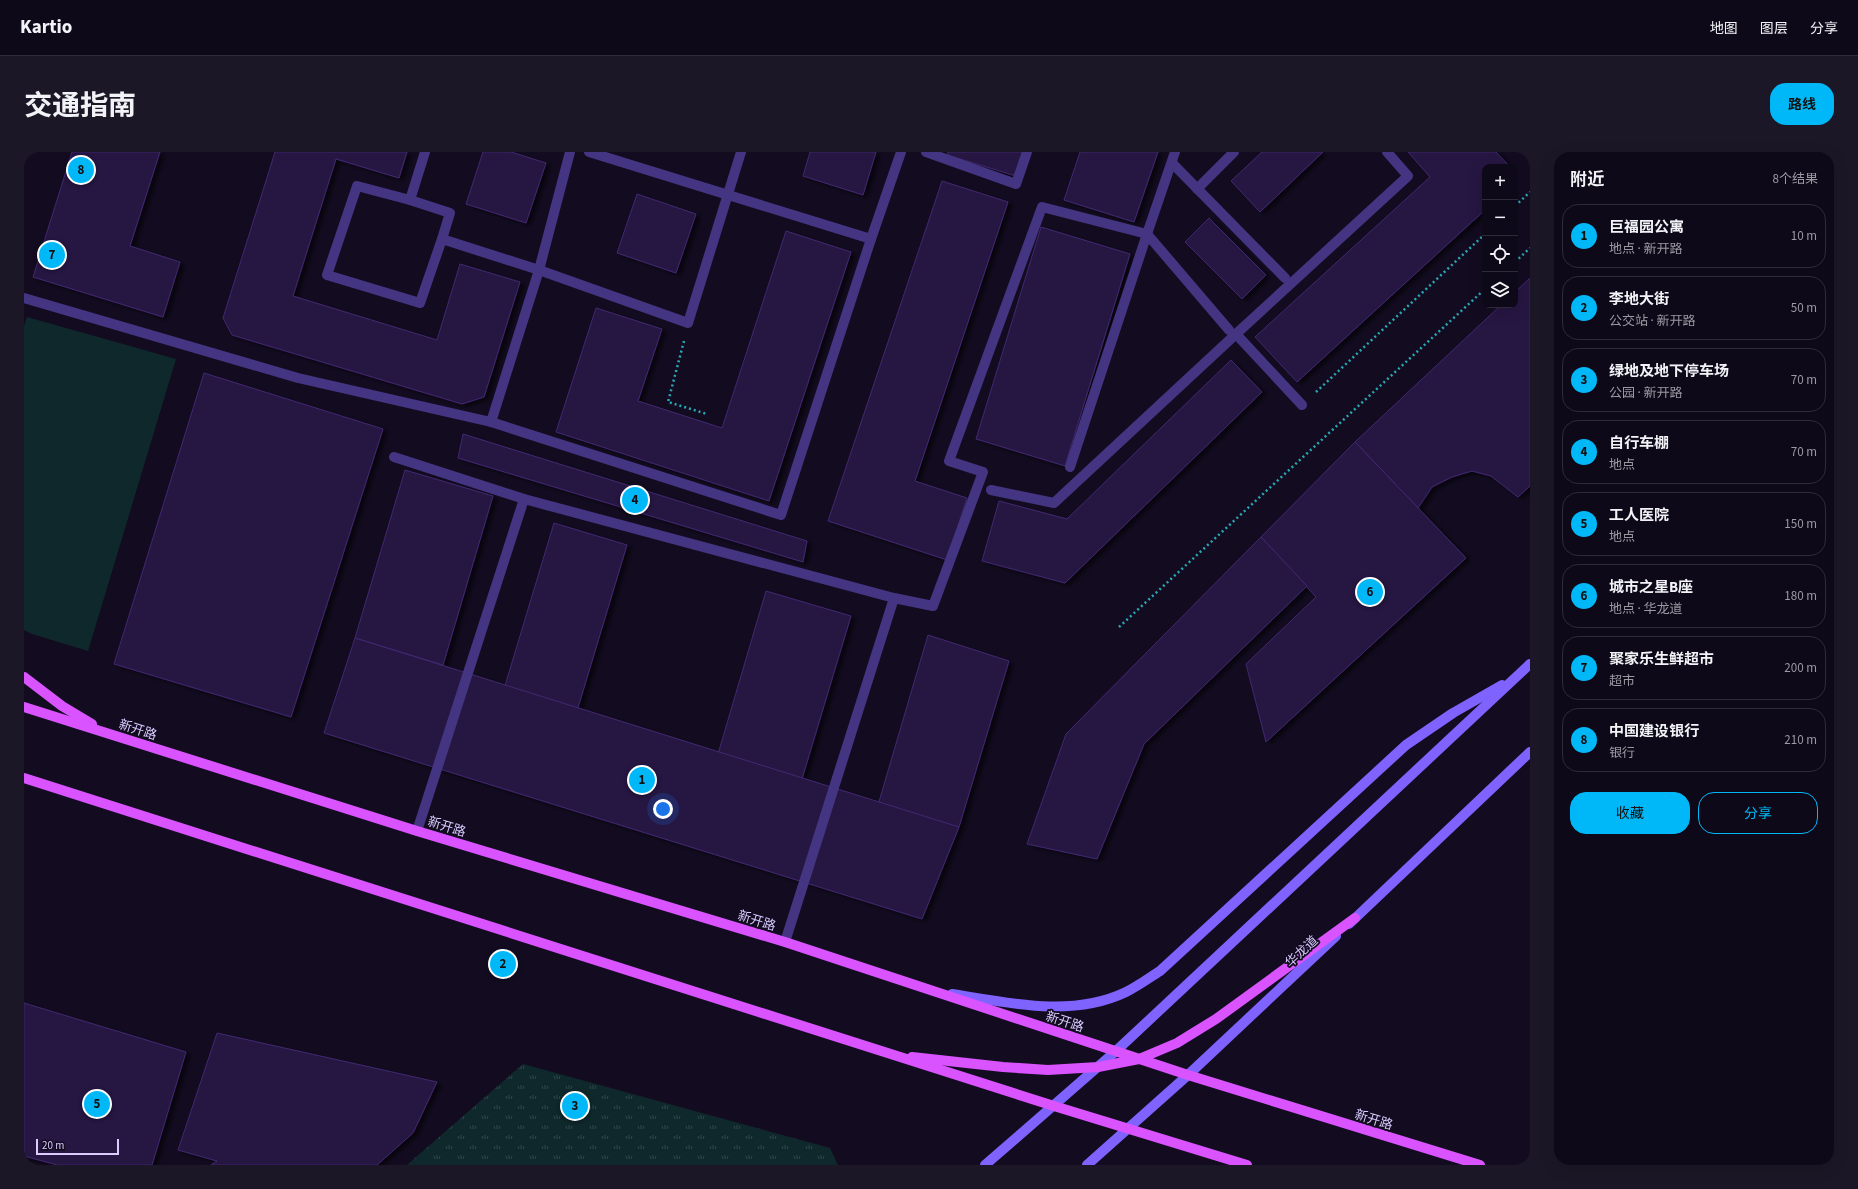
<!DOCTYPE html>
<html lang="zh">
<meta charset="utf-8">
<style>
body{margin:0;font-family:"Source Sans 3","Noto Sans SC",sans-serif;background:#1c1726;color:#f1f3f6}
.controls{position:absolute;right:12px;top:12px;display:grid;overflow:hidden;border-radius:8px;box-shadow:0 4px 16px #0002}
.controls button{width:36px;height:36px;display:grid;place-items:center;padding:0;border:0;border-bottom:1px solid #2e2a38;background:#0e0919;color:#f1f3f6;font:20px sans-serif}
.scale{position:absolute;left:12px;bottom:10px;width:83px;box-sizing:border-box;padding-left:4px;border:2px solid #daccff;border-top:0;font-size:11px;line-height:14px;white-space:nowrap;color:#daccff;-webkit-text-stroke:3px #130c21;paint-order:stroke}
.you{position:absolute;left:639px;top:657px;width:14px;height:14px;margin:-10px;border:3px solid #fff;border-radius:50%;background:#1a73e8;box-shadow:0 0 0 6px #1a73e833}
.badge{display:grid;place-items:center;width:26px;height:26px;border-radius:50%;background:#00b8f7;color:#111;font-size:13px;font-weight:700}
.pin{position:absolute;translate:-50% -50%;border:2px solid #fff;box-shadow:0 1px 4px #0006}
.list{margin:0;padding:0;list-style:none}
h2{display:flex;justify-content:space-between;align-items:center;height:52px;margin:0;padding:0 16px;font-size:17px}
h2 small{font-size:13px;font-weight:400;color:#9b9aa2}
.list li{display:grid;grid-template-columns:26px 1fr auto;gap:12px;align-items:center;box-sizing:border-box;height:64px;margin:0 8px 8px;padding:0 8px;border:1px solid #2e2a38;border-radius:16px}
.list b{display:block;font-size:15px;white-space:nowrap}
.list p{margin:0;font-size:13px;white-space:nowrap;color:#9b9aa2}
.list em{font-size:13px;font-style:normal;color:#9b9aa2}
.actions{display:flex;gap:8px;padding:12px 16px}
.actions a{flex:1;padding:9px 0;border:1px solid #00b8f7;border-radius:16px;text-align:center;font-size:14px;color:#00b8f7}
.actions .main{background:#00b8f7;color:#111}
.icon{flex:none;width:22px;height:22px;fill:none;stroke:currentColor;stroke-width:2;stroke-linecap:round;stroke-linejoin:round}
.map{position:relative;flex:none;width:1506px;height:1013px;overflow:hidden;border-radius:16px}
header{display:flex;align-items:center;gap:24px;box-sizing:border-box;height:56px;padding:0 20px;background:#0e0919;border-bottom:1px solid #2e2a38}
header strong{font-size:19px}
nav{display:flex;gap:22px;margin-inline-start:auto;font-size:14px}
.intro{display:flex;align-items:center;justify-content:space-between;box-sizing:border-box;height:96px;padding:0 24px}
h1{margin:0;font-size:28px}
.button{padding:10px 18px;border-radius:16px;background:#00b8f7;color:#111;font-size:14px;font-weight:700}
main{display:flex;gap:24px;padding:0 24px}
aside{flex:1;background:#0e0919;border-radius:16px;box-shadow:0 4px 16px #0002}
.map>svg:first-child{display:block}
</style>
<header>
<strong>Kartio</strong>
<nav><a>地图</a><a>图层</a><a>分享</a></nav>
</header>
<div class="intro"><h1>交通指南</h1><a class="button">路线</a></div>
<main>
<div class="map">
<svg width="1506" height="1013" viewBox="0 0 1506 1013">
<defs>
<pattern id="park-tufts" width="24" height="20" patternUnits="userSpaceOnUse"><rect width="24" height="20" fill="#0f282b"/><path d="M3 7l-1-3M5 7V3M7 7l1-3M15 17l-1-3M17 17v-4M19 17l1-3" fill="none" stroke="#31464b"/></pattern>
<filter id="shadow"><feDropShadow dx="4.5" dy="2.5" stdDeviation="2" flood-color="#0009"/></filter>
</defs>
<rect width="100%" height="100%" fill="#130c21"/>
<path fill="#0f282b" d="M 3,165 L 152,207 L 64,499 L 8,482 L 0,478 L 0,174 Z"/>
<path fill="url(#park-tufts)" d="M 499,912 L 806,996 L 814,1013 L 383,1013 Z"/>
<g fill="#271743" stroke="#412870" filter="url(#shadow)">
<path d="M 48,0 L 136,0 L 106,94 L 156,110 L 139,165 L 9,125 Z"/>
<path d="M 251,0 L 383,0 L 375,26 L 312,7 L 269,144 L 413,188 L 436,112 L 496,130 L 460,245 L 438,252 L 208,183 L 199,166 Z"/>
<path d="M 459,0 L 487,0 L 522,11 L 502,71 L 442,52 Z"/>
<path d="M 786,0 L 852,0 L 839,43 L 779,24 Z"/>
<path d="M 924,0 L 999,0 L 992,24 L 923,3 Z"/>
<path d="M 1056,0 L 1134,0 L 1110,70 L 1040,48 Z"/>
<path d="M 1238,0 L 1299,0 L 1236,60 L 1207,29 Z"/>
<path d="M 1384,0 L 1472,0 L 1486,15 L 1461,15 L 1461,58 L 1273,230 L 1231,185 L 1406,25 Z"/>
<path d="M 918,29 L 984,50 L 891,329 L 943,346 L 923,408 L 804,369 Z"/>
<path d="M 613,42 L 672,62 L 652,121 L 593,101 Z"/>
<path d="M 1185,66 L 1242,123 L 1218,147 L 1161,90 Z"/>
<path d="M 1017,75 L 1106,102 L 1041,314 L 952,287 Z"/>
<path d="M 762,79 L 827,100 L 745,349 L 532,280 L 572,156 L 638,177 L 614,249 L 698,276 Z"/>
<path d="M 1506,126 L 1506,334 L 1494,345 L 1467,324 L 1448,319 L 1428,325 L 1408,335 L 1394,356 L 1331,290 L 1477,153 L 1491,153 L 1491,140 Z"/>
<path d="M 1207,208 L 1238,240 L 1041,431 L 958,409 L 975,349 L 1043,367 Z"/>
<path d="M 180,221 L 359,277 L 267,565 L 90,512 Z"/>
<path d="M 439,282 L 783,389 L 779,410 L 434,306 Z"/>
<path d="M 1331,290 L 1442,406 L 1242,590 L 1222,512 L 1292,445 L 1237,385 Z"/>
<path d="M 381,318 L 469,344 L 419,513 L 331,486 Z"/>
<path d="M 530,371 L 603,393 L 553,559 L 480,537 Z"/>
<path d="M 1237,385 L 1283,434 L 1120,592 L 1073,707 L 1003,692 L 1042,582 Z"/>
<path d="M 742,439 L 827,464 L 778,627 L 694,602 Z"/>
<path d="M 904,483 L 985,509 L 935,675 L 854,653 Z"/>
<path d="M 331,486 L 935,675 L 898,767 L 300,581 Z"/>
<path d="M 0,851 L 162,900 L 128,1013 L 33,1013 L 0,1004 Z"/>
<path d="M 193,881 L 413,930 L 389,981 L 353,1013 L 187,1013 L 193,1009 L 154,998 Z"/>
</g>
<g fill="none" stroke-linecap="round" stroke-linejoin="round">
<g stroke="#29a9b6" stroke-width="2.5" stroke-dasharray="2 3" stroke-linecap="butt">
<path d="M 1491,54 L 1506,40"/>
<path d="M 1491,110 L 1506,96"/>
<path d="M 660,189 L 644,250 L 683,262"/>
<path d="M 1292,240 L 1461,82"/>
<path d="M 1095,475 L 1461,137"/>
</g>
<g stroke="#443582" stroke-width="10">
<path d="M 401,0 L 386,48 L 426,61 L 418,87 L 515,118 L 664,171 L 717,0"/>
<path d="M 1148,11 L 1261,126"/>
<path d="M 1173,37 L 1210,0"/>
<path d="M 386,48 L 333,34 L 303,123 L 396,151 L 418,87"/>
<path d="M 1123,82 L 1205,178"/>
<path d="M 1278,253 L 1212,182 L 1384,24 L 1363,0"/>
<path d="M 967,338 L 1030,351 L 1212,182"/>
</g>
<g stroke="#443582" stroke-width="10">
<path d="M 565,0 L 847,87 L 877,0"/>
<path d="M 902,0 L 992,32 L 1003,0"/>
<path d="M 0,146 L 274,226 L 467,270 L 757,363 L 847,87"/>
<path d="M 467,270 L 515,118 L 546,0"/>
<path d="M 370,305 L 500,347"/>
<path d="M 1046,315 L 1123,82"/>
<path d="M 393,679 L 500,347 L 870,446 L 909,454 L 959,320 L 925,309 L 1018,55 L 1123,82 L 1151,0"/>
<path d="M 761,790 L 870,446"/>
</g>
<g stroke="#7f63ff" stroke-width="10">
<path d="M 1325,772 L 1506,600"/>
<path d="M 928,842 C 985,851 1048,866 1102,840 C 1114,834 1125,826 1136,819 L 1382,593 L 1429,561 L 1478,533"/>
<path d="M 961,1013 L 1092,899 L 1506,512"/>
<path d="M 1063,1013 L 1164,923 L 1312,784"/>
</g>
<g stroke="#d953ff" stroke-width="10">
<path d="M 0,525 L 38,554 L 68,572"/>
<path d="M 0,555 L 393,679 L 761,790 L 1164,923 L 1456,1013"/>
<path d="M 0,626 L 1030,954 L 1223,1013"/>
<path d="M 888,905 L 979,915 L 1024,918 L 1074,915 L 1115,907 L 1153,891 L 1192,867 L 1331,766"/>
</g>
</g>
<g text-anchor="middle" stroke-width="3.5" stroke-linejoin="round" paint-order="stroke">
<g font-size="13" fill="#daccff" stroke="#130c21">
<text transform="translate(114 577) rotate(18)" y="5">新开路</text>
<text transform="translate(423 674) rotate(17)" y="5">新开路</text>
<text transform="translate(733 768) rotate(17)" y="5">新开路</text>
<text transform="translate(1277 799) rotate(-43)" y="5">华龙道</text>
<text transform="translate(1041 869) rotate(18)" y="5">新开路</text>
<text transform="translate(1350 967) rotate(17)" y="5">新开路</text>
</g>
</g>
</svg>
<div class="controls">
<button>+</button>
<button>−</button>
<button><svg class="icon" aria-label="locate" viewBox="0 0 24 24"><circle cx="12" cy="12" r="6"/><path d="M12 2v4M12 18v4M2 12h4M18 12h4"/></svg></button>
<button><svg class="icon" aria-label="layers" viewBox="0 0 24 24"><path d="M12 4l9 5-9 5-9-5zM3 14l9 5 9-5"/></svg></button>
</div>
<div class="scale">20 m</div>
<div class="you"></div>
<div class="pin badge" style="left:618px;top:628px">1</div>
<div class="pin badge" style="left:479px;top:812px">2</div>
<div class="pin badge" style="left:551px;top:954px">3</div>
<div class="pin badge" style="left:611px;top:348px">4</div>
<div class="pin badge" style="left:73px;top:952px">5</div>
<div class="pin badge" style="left:1346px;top:440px">6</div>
<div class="pin badge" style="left:28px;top:103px">7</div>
<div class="pin badge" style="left:57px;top:18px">8</div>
</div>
<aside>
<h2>附近<small>8个结果</small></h2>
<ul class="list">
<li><span class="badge">1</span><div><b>巨福园公寓</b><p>地点 · 新开路</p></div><em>10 m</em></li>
<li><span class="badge">2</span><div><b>李地大街</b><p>公交站 · 新开路</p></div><em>50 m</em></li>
<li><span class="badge">3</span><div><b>绿地及地下停车场</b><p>公园 · 新开路</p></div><em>70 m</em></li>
<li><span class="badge">4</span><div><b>自行车棚</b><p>地点</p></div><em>70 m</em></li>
<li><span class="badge">5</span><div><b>工人医院</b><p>地点</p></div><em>150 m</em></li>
<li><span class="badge">6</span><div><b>城市之星B座</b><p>地点 · 华龙道</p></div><em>180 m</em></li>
<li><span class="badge">7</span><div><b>聚家乐生鲜超市</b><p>超市</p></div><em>200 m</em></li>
<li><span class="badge">8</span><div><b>中国建设银行</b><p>银行</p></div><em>210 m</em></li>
</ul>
<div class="actions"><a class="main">收藏</a><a>分享</a></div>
</aside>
</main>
